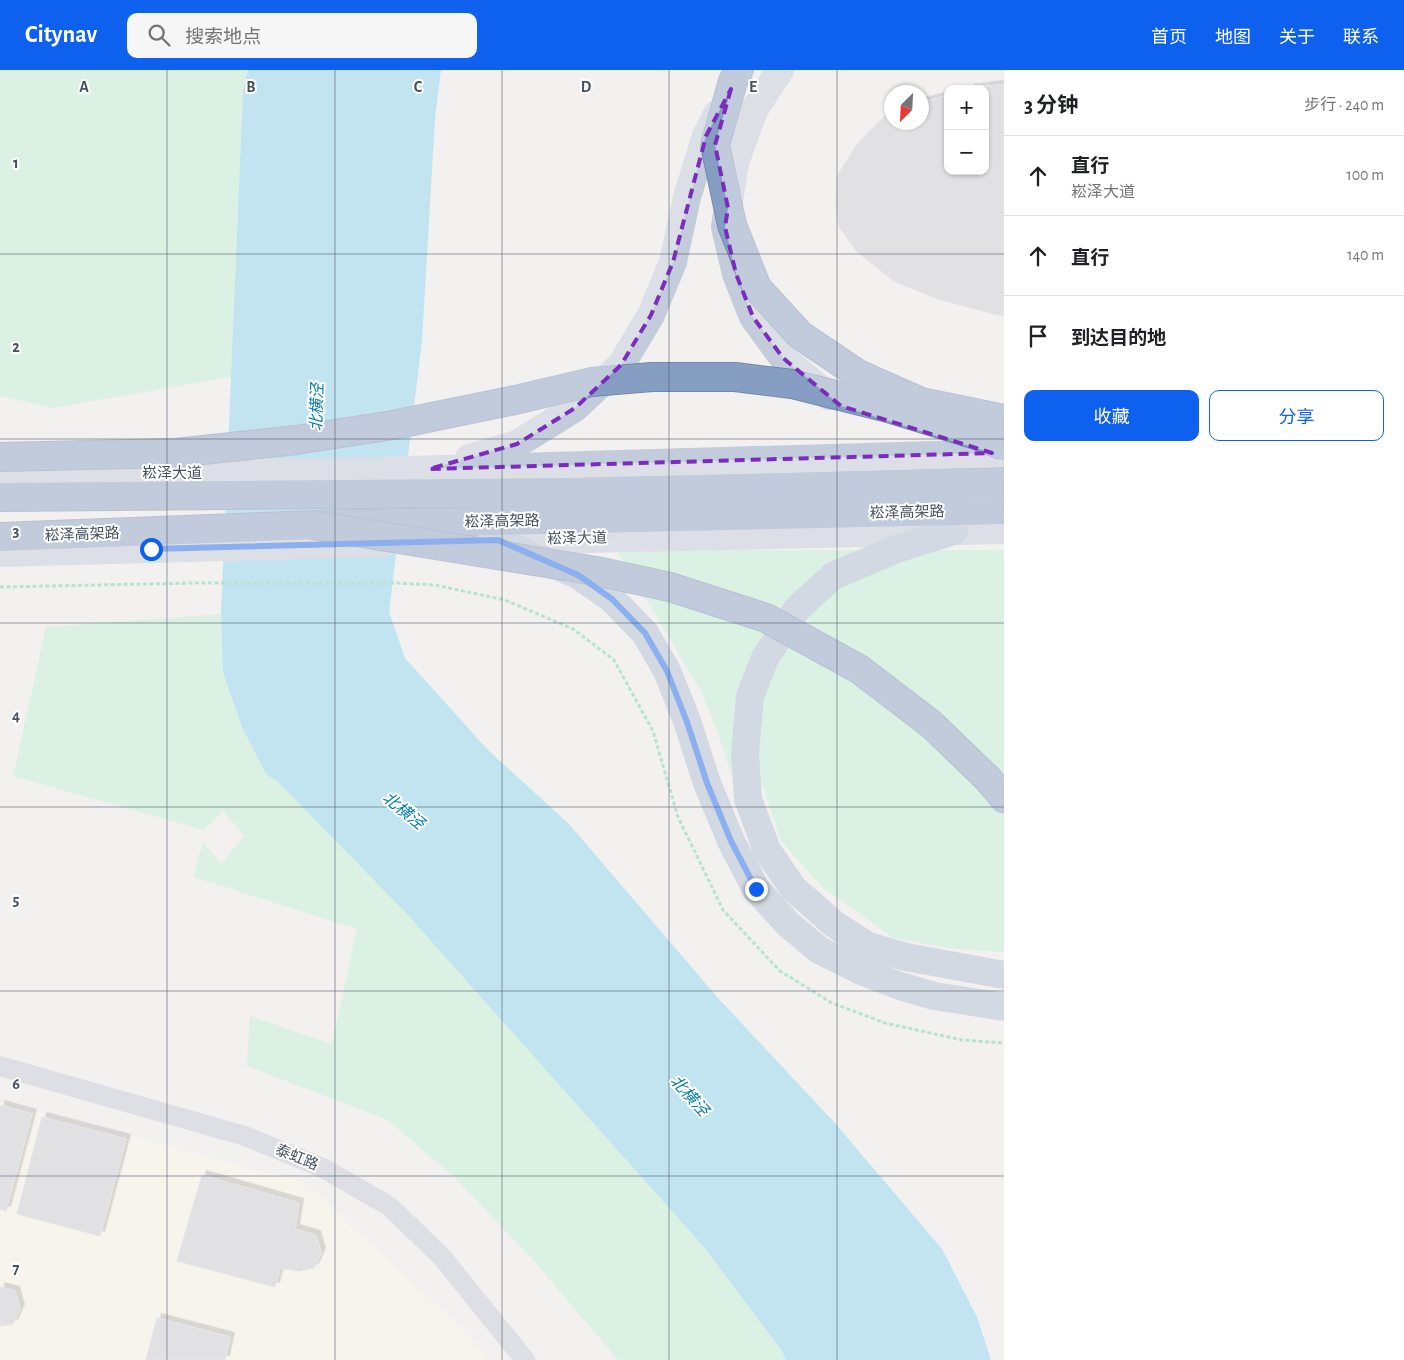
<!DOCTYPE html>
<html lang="zh">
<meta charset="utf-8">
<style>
body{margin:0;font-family:"Alegreya Sans","Noto Sans SC",sans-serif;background:#f6f6f6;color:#202124}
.controls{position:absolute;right:15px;top:15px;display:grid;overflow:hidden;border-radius:10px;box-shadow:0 1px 4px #0004}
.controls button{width:45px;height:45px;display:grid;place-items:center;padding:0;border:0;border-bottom:1px solid #e0e0e0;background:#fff;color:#202124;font:25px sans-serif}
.compass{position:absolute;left:884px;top:15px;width:45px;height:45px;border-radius:50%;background:#fff;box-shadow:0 1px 4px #0004;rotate:204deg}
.stop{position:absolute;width:15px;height:15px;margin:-11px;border:4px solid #0e61ee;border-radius:50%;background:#fff}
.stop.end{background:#0e61ee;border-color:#fff;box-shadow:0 1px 5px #0008}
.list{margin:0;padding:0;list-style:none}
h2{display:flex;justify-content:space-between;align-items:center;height:65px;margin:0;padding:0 20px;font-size:21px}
h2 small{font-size:16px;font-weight:400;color:#757577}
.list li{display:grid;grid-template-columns:32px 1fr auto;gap:15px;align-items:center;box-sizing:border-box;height:80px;padding:0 20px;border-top:1px solid #e0e0e0}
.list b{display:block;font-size:19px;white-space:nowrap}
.list p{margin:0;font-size:16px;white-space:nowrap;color:#757577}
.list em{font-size:16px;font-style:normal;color:#757577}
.actions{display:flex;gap:10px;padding:15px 20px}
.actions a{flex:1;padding:11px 0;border:1px solid #0e61ee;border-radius:10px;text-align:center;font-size:18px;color:#0e61ee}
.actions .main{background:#0e61ee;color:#fff}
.icon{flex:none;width:28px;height:28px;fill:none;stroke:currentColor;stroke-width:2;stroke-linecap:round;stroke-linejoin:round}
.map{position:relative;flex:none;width:1004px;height:1290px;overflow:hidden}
header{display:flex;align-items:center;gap:30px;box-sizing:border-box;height:70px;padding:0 25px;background:#0e61ee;color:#fff}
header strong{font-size:24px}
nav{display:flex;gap:28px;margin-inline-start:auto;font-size:18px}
.search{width:350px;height:45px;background:#f6f6f6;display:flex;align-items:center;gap:12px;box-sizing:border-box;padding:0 18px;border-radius:10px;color:#757577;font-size:19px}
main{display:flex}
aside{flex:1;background:#fff}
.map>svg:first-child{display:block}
</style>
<header>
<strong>Citynav</strong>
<div class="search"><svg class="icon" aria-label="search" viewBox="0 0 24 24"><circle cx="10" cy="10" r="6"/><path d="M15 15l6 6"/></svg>搜索地点</div>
<nav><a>首页</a><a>地图</a><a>关于</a><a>联系</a></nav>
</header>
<main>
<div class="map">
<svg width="1004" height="1290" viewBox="0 0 1004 1290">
<defs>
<filter id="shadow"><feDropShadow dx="4.5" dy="-4.5" stdDeviation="0" flood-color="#0004"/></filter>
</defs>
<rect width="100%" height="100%" fill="#f3f0f0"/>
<path fill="#fdf9e9" d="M 0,1032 L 304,1112 L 467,1264 L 488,1290 L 0,1290 Z"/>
<g fill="#bcf2d5">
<path d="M 0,0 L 248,0 L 243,20 L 231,307 L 52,338 L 0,326 Z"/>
<path d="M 617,480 L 1004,480 L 1004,882 L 954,879 L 894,868 L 822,817 L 781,771 L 763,716 L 734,713 L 724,680 L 702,623 Z"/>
<path d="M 221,544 L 223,602 L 266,704 L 278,712 L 405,842 L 703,1176 L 782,1281 L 786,1290 L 618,1290 L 535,1192 L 455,1108 L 388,1050 L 247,996 L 250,946 L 332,974 L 357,859 L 193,807 L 203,772 L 221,794 L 244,766 L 223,741 L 204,760 L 13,706 L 46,557 Z"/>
</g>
<path fill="#87d4f1" d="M 248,0 L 441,0 L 435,48 L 422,271 L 389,542 L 405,588 L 488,680 L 569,754 L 718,928 L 834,1052 L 942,1179 L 977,1247 L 991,1290 L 786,1290 L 782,1281 L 703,1176 L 405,842 L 278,712 L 266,704 L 242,657 L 223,602 L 221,544 L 243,20 Z"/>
<g fill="#ccced6" stroke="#d4d5dc" filter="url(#shadow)">
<path d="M 1004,14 L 1004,246 L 993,244 L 938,229 L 895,212 L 857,182 L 838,155 L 836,135 L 837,106 L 857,74 L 890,41 L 892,41 L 892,52 L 922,52 L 922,32 L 948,25 L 948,101 L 985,101 L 985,19 L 969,19 Z"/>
<path d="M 0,1035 L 32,1044 L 6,1141 L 0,1139 Z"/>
<path d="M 42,1047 L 126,1069 L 100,1166 L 17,1144 Z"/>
<path d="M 202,1105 L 299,1133 L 295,1159 L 316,1165 L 321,1183 L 314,1198 L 298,1201 L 280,1198 L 275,1217 L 177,1191 Z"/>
<path d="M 0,1217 L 15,1221 L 20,1239 L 13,1254 L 0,1256 Z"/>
<path d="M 157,1248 L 230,1267 L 225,1290 L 146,1290 Z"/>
</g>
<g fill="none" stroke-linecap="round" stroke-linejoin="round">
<g stroke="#7089ad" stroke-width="30">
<g id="highway">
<path d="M 0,427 L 562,422 L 1004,412"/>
<path d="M 0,467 L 313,455 L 1004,440"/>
<path d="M 988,709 L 1004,728"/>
</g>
</g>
<path stroke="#72d2aa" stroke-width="3" stroke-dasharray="4 2.5" stroke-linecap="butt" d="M 0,517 L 194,513 L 395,513 L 435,515 L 505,530 L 573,559 L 614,590 L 653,661 L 678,747 L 723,840 L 780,901 L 832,933 L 885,953 L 962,970 L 1004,973"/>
<path stroke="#c3cbd6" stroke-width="20" d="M 0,996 L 245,1066 L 323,1098 L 389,1136 L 441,1186 L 525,1290"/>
<g stroke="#c2ccda" stroke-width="28">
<path d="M 780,0 L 754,40 L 735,93 L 725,157 L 736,204 L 753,247 L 783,288 L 829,326"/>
<path d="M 469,388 L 517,374 L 575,338 L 621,295 L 651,245 L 673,192 L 687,127 L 706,66 L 717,44"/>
<path d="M 0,404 L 339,402 L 1004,383"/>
<path d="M 491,471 L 1004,460"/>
<path d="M 0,483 L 383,473"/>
</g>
<g stroke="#aebdd0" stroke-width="28">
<path d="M 954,461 L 894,480 L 833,506 L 797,539 L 765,588 L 750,626 L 745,684 L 748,729 L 767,780 L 793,818 L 834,854 L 868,876 L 906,887 L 1004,905"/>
<path d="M 497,471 L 578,505 L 612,529 L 645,563 L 667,601 L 687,651 L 707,713 L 731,771 L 756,819 L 788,854 L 819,880 L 861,901 L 900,916 L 934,926 L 1004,937"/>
</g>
<use href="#highway" stroke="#859ec1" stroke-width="28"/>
<g stroke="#7089ad" stroke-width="30" stroke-linecap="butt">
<g id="highway-bridge">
<path d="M 740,0 L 733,11 L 715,75 L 732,155 L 757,218 L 800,265 L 858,304 L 921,332 L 1004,349"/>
<path d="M 0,387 L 175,383 L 296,370 L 393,355 L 515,330 L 592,312 L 652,307 L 735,307 L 792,314 L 888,338 L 979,366 L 1004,376"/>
<path d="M 313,455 L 596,501 L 670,517 L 766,548 L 859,599 L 931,654 L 988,709"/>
</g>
</g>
<use href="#highway-bridge" stroke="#859ec1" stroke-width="28"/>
</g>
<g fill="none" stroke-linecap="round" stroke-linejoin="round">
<path stroke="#0e61ee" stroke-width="6" d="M 151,479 L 498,470 L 578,505 L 612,529 L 645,563 L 667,601 L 687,652 L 707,713 L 731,771 L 756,819"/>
</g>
<path d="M0 0H1004V1290H0ZM 731,19 L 715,75 L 728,138 L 725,157 L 736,204 L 753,247 L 783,288 L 841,336 L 992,383 L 429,399 L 517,374 L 575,338 L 621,295 L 651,245 L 673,192 L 706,66 Z" fill="#f3f0f0" fill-opacity=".55" fill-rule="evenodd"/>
<path fill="none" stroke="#7b2cbf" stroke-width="4" stroke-dasharray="10 6" stroke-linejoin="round" d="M 731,19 L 715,75 L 728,138 L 725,157 L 736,204 L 753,247 L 783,288 L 841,336 L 992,383 L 429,399 L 517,374 L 575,338 L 621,295 L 651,245 L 673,192 L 706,66 Z"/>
<path fill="none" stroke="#47525f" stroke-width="1" stroke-opacity="0.55" d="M 167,0 L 167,1290M 335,0 L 335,1290M 502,0 L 502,1290M 669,0 L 669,1290M 837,0 L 837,1290M 0,184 L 1004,184M 0,369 L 1004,369M 0,553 L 1004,553M 0,737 L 1004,737M 0,921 L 1004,921M 0,1106 L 1004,1106"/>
<g text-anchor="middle" stroke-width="4" stroke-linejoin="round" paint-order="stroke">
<g font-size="15" fill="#47525f" stroke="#fff">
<text x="172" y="408">崧泽大道</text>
<text transform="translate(907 442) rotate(-1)" y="5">崧泽高架路</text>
<text transform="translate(502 451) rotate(-1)" y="5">崧泽高架路</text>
<text transform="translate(82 464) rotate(-2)" y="5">崧泽高架路</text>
<text transform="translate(577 468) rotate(-1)" y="5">崧泽大道</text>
<text transform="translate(297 1087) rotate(22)" y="5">泰虹路</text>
</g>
<g font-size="16" font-style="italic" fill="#057dad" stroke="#fff">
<text transform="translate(316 337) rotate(-88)" y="6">北横泾</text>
<text transform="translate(404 740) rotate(39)" y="6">北横泾</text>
<text transform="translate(690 1025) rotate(48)" y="6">北横泾</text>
</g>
</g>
<g font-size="16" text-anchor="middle" font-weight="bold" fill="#47525f" stroke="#fff" stroke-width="4" stroke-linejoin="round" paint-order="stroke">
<text x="84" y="22">A</text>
<text x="251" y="22">B</text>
<text x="418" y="22">C</text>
<text x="586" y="22">D</text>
<text x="753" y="22">E</text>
<text x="16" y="98">1</text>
<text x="16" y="282">2</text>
<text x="16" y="466">3</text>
<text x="16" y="651">4</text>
<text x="16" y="835">5</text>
<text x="16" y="1019">6</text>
<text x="16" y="1204">7</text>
</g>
</svg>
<div class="controls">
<button>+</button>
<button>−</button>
</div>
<svg class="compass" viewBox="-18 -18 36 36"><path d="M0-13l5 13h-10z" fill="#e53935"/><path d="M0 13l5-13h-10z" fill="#757577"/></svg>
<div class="stop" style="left:151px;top:479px"></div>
<div class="stop end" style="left:756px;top:819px"></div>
</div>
<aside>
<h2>3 分钟<small>步行 · 240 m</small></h2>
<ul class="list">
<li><svg class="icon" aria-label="ahead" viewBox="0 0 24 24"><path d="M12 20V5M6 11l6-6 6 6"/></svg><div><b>直行</b><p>崧泽大道</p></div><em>100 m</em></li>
<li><svg class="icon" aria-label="ahead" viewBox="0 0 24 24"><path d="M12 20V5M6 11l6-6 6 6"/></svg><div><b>直行</b></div><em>140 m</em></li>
<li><svg class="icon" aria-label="arrive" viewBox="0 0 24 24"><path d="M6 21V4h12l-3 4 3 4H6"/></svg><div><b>到达目的地</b></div></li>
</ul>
<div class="actions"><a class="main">收藏</a><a>分享</a></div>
</aside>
</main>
